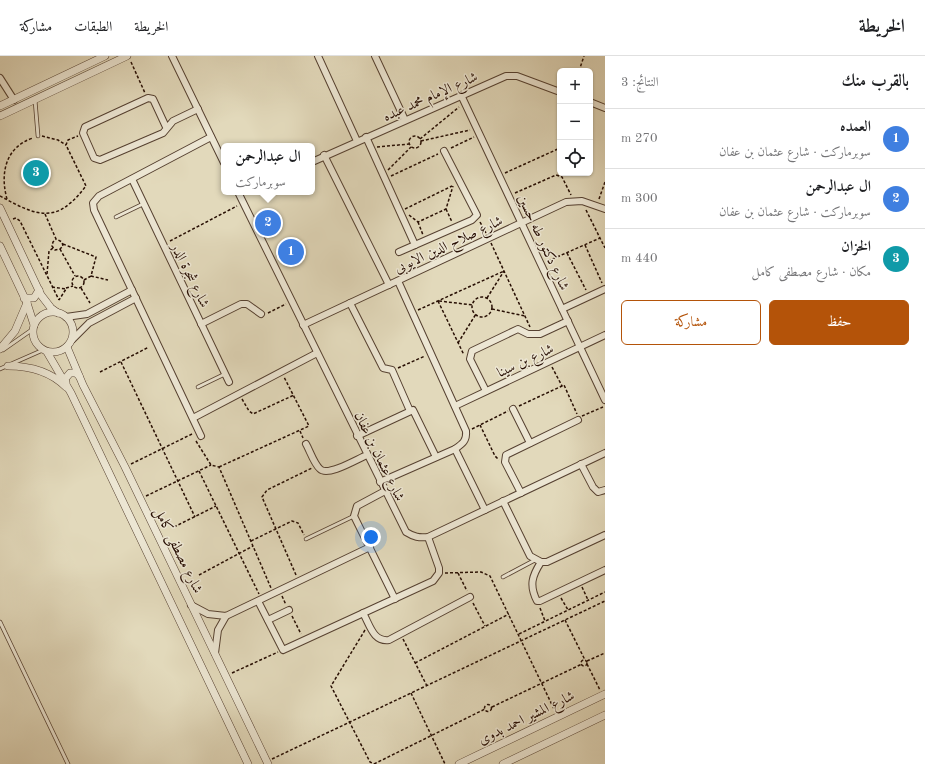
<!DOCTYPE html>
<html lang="ar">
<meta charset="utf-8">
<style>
body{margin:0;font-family:"Old Standard TT",Amiri,serif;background:#f6f6f6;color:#202124;direction:rtl}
.controls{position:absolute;right:12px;top:12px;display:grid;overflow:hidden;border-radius:6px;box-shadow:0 1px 3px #0004}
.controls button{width:36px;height:36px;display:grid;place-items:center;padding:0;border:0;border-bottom:1px solid #e0e0e0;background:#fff;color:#202124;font:20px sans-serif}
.you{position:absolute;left:371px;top:481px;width:14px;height:14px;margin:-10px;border:3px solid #fff;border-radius:50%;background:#1a73e8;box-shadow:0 0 0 6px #1a73e833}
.badge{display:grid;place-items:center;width:26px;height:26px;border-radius:50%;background:#b45309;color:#fff;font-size:13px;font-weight:700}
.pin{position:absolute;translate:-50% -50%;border:2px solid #fff;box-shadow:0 1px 4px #0006}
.popup{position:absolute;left:221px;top:87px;width:94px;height:52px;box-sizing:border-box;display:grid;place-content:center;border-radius:6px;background:#fff;filter:drop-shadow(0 1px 3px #0005);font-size:13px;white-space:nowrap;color:#757577}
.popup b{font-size:15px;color:#202124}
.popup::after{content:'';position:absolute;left:50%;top:100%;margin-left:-8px;border:8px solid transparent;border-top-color:#fff}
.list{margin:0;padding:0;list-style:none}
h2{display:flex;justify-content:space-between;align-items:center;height:52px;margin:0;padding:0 16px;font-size:17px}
h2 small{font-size:13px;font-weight:400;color:#757577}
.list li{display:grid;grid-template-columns:26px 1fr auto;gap:12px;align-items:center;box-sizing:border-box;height:60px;padding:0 16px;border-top:1px solid #e0e0e0}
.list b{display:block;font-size:15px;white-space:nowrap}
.list p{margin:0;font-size:13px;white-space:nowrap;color:#757577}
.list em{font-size:13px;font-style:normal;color:#757577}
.actions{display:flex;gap:8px;padding:12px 16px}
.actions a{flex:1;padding:9px 0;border:1px solid #b45309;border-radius:6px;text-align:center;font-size:14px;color:#b45309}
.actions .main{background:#b45309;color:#fff}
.icon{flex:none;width:22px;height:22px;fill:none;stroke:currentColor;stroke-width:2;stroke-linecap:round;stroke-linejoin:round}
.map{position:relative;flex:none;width:605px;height:708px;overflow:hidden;direction:ltr}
header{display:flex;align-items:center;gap:24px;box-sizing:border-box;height:56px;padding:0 20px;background:#fff;border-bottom:1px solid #e0e0e0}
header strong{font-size:19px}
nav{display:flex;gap:22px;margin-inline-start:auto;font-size:14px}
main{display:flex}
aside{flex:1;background:#fff}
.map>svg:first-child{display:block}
</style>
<header>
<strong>الخريطة</strong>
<nav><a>الخريطة</a><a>الطبقات</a><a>مشاركة</a></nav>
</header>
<main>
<aside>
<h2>بالقرب منك<small>النتائج: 3</small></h2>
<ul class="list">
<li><span class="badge" style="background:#3f7fe0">1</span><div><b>العمده</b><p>سوبرماركت · شارع عثمان بن عفان</p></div><em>270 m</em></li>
<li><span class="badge" style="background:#3f7fe0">2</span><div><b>ال عبدالرحمن</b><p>سوبرماركت · شارع عثمان بن عفان</p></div><em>300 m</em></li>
<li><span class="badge" style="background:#0f9aa8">3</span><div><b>الخزان</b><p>مكان · شارع مصطفى كامل</p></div><em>440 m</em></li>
</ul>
<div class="actions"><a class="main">حفظ</a><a>مشاركة</a></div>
</aside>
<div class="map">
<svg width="605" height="708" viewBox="0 0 605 708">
<rect width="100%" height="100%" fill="#e2d9bb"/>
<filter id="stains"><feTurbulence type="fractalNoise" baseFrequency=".005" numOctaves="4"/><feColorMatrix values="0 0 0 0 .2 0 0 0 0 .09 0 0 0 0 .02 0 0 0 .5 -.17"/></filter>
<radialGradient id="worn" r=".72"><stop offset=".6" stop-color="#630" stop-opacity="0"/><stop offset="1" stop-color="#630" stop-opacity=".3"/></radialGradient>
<circle fill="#d29779" stroke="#270e03" cx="36" cy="118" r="11"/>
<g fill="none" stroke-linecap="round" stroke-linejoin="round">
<g stroke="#564131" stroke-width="4.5">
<g id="service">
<path d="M 35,44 L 38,80"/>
<path d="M 116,161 L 143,148"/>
<path d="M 3,294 L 33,273"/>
<path d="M 0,313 L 43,294"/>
<path d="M 198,331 L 225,318"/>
<path d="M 306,483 L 354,460"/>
<path d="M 503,521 L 535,504"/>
<path d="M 0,566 L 68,708"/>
</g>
</g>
<g stroke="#564131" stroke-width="8">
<g id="minor">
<path d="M 172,0 L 224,107"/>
<path d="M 318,0 L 357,85"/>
<path d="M 375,0 L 405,64"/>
<path d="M 0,22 L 14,44"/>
<path d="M 461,39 L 605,344"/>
<path d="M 590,46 L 605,52"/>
<path d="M 166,71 L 153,43 L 148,42 L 85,71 L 83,77 L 94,102 L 100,104 L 163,77 L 173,65 L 198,53"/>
<path d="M 366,81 L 415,189"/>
<path d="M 324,99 L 389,229"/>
<path d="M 312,106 L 506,20 L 517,20 L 560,36"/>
<path d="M 132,123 L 229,326"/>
<path d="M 238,136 L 406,476 C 414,481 419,482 428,481 L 605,397"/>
<path d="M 399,196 L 472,164 L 477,159 L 444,95"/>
<path d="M 350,247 L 383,312 L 392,314 L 410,355"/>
<path d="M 562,253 L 605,233"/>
<path d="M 66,261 L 87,258 L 132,234"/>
<path d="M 201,268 L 241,248 L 247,248 L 261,258"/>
<path d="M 303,269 L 566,146 L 582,145 L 605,153"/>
<path d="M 72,284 L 89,267 L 136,242"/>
<path d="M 486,335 L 470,303 L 472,295 L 518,273 L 528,278 L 540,278 L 568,265"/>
<path d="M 455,350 L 605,279"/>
<path d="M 513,353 L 530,387"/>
<path d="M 193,362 L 317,297"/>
<path d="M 201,380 L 94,154 L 93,147 L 99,140 L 211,81"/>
<path d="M 357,380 L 413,354 L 436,401"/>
<path d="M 306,388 C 310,395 314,408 320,413 C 328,421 357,403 367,399"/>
<path d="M 455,393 L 485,454"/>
<path d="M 581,408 L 593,431 L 598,436 L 605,434"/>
<path d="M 380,426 L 455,393 C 462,388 467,385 466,375 L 398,225"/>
<path d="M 385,435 L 357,450 L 354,460 L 395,543"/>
<path d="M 521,437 L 505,406 L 506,399 L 578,364"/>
<path d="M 503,445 L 530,500 L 541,506 L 547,506 L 605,479"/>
<path d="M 541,506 C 532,520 529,529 537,545 L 540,545 L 605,514"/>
<path d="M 258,545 L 283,594 L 433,525 L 439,517 L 439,512 L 428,481"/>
<path d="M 191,549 L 208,558 L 226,560 L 370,491"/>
<path d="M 363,557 C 370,569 373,586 389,584 L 470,541"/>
<path d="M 268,564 L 289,554"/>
<path d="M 215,597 L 218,574 L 226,560"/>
</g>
</g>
<g stroke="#564131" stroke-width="8">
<g id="tertiary">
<path d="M 0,50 L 105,0"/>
<path d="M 0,60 L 127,0"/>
<path d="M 0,152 L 41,239 L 51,252 L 58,257"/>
<path d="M 0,190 L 27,247 L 34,269"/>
<path d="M 24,242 L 34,242 L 39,234"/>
<circle cx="53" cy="276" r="20"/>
<path d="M 67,291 L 83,329 L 125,411 L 268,708"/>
<path d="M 0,293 L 15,275 L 27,247"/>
<path d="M 47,296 L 71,337 L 248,708"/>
<path d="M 8,310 C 30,310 50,315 66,331"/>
<path d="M 66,326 L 65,323 L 70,317 L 76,317 L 79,320"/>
<path d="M 459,708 L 605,638"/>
<path d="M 503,708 L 605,659"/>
</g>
</g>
<g stroke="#270e03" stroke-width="1.5" stroke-dasharray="3 2" stroke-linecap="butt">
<path d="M 131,6 L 145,37"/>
<path d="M 579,15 L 584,0"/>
<circle cx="415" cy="86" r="6"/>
<path d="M 42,80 L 58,84 L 66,89"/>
<path d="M 420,83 L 459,51"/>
<path d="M 421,85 L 470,74"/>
<path d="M 377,91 L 409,88"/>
<path d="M 451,92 L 474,81"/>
<path d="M 388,114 L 411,91"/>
<path d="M 505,117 L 560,92"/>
<path d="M 391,120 L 438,98"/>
<path d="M 515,137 L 556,119 L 562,121 L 571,139"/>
<path d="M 0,140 C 21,151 47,168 69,148 C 76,143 81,136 86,130 L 66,89 L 68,84 L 78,80"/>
<path d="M 7,143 C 0,118 5,91 33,82"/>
<path d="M 599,143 L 605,126"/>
<path d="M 405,153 L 452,130"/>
<path d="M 446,153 L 452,166"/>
<path d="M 586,154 L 605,192"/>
<path d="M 45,158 L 56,183 L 62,186 L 63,190 L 60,193 L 55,194 L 52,190 L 53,186 L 56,183"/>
<path d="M 409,159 L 418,166 L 446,153 L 453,130"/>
<path d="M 13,163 L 16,162 L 20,165 L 59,244"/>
<path d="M 418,166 L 423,179"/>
<path d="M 480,166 L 486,177"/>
<path d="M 170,185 L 237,150"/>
<path d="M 491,187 L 530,271"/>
<path d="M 63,188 L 96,201 L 91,220 L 108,224"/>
<path d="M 585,189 L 602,227"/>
<path d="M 60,193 L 75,220"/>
<path d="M 567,197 L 586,234"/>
<path d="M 548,205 L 600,182"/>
<path d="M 47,218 L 49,195 L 53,192"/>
<circle cx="78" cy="226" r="6"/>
<path d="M 84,224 L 91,220"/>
<path d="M 52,231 L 66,233 L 59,244"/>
<path d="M 66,232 L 73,230"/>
<path d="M 81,232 L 90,247"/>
<circle cx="482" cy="251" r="10"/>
<path d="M 487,242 L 504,215"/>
<path d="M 438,245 L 464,299"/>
<path d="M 439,245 L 473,249"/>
<path d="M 492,253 L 525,260"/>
<path d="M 418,254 L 504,215"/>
<path d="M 268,257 L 286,248"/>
<path d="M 458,287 L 476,258"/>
<path d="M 121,306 L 195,461"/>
<path d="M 552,311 L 562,330"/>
<path d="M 398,312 L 425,300"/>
<path d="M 100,316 L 149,291"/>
<path d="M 242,343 L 249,355 L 253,358 L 294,339"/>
<path d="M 519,350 L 564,329 L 577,358"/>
<path d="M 582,360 L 603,351"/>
<path d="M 480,369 L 495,400 L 499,404"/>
<path d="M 472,373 L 508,355"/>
<path d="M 300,375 L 303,382"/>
<path d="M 196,385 L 211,409 L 219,411 L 271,532"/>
<path d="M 131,408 L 192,378"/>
<path d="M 219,411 L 309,370 L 284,321"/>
<path d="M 199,415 L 259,538"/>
<path d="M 146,440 L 211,409"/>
<path d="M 174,471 L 216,450"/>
<path d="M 251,485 L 292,465 L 298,467 L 304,479"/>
<path d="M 445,517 L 481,516 L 490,520 L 555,655"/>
<path d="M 458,517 L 467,535"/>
<path d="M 199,519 L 253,490"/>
<path d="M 296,519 L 262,441 L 267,434 L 312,412"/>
<path d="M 582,531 L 588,544"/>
<path d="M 282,540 L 286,549"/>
<path d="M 561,542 L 568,554"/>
<path d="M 473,547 L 485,570"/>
<path d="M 540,552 L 545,565"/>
<path d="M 292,560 L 301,578"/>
<path d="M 565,564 L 585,604"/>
<path d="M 365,574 L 331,630 L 370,706 L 374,708"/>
<path d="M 519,578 L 605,536"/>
<path d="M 403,583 L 427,630"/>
<circle cx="584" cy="607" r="3"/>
<path d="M 587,605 L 605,597"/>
<path d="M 415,607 L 509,558"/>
<path d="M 587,608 L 600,634"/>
<path d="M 232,617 L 278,596"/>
<path d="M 411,637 L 445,708"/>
<circle cx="488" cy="652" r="3.5"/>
<path d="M 492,651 L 582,608"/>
<path d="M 272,703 L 605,545"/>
<path d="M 374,708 L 485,653"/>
</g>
<use href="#service" stroke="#ece6d3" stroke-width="3"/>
<use href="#minor" stroke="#ece6d3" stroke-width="6"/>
<use href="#tertiary" stroke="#ece6d3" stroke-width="7"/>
</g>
<g text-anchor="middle" stroke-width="3" stroke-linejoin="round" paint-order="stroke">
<g font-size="14" fill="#270e03" stroke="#ece6d3">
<text transform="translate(430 40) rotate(-24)" y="5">شارع الإمام محمد عبده</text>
<text transform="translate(544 186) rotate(65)" y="5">شارع دكتور طه حسين</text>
<text transform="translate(448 188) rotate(-25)" y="5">شارع صلاح الدين الايوبى</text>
<text transform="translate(191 219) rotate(64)" y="5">شارع شجرة الدر</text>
<text transform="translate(525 304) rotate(-25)" y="5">شارع بن سينا</text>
<text transform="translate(380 400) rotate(64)" y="5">شارع عثمان بن عفان</text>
<text transform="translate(179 494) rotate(64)" y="5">شارع مصطفى كامل</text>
<text transform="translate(526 661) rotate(-26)" y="5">شارع المشير احمد بدوى</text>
</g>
</g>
<rect width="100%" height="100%" filter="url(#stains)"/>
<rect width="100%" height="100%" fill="url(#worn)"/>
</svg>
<div class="controls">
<button>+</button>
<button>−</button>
<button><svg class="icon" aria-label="locate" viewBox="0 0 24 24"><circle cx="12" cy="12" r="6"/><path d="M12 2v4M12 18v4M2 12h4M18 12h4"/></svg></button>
</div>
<div class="you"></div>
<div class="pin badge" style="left:291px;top:196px;background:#3f7fe0">1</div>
<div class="pin badge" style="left:268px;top:167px;background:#3f7fe0">2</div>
<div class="popup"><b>ال عبدالرحمن</b>سوبرماركت</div>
<div class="pin badge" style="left:36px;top:117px;background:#0f9aa8">3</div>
</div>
</main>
